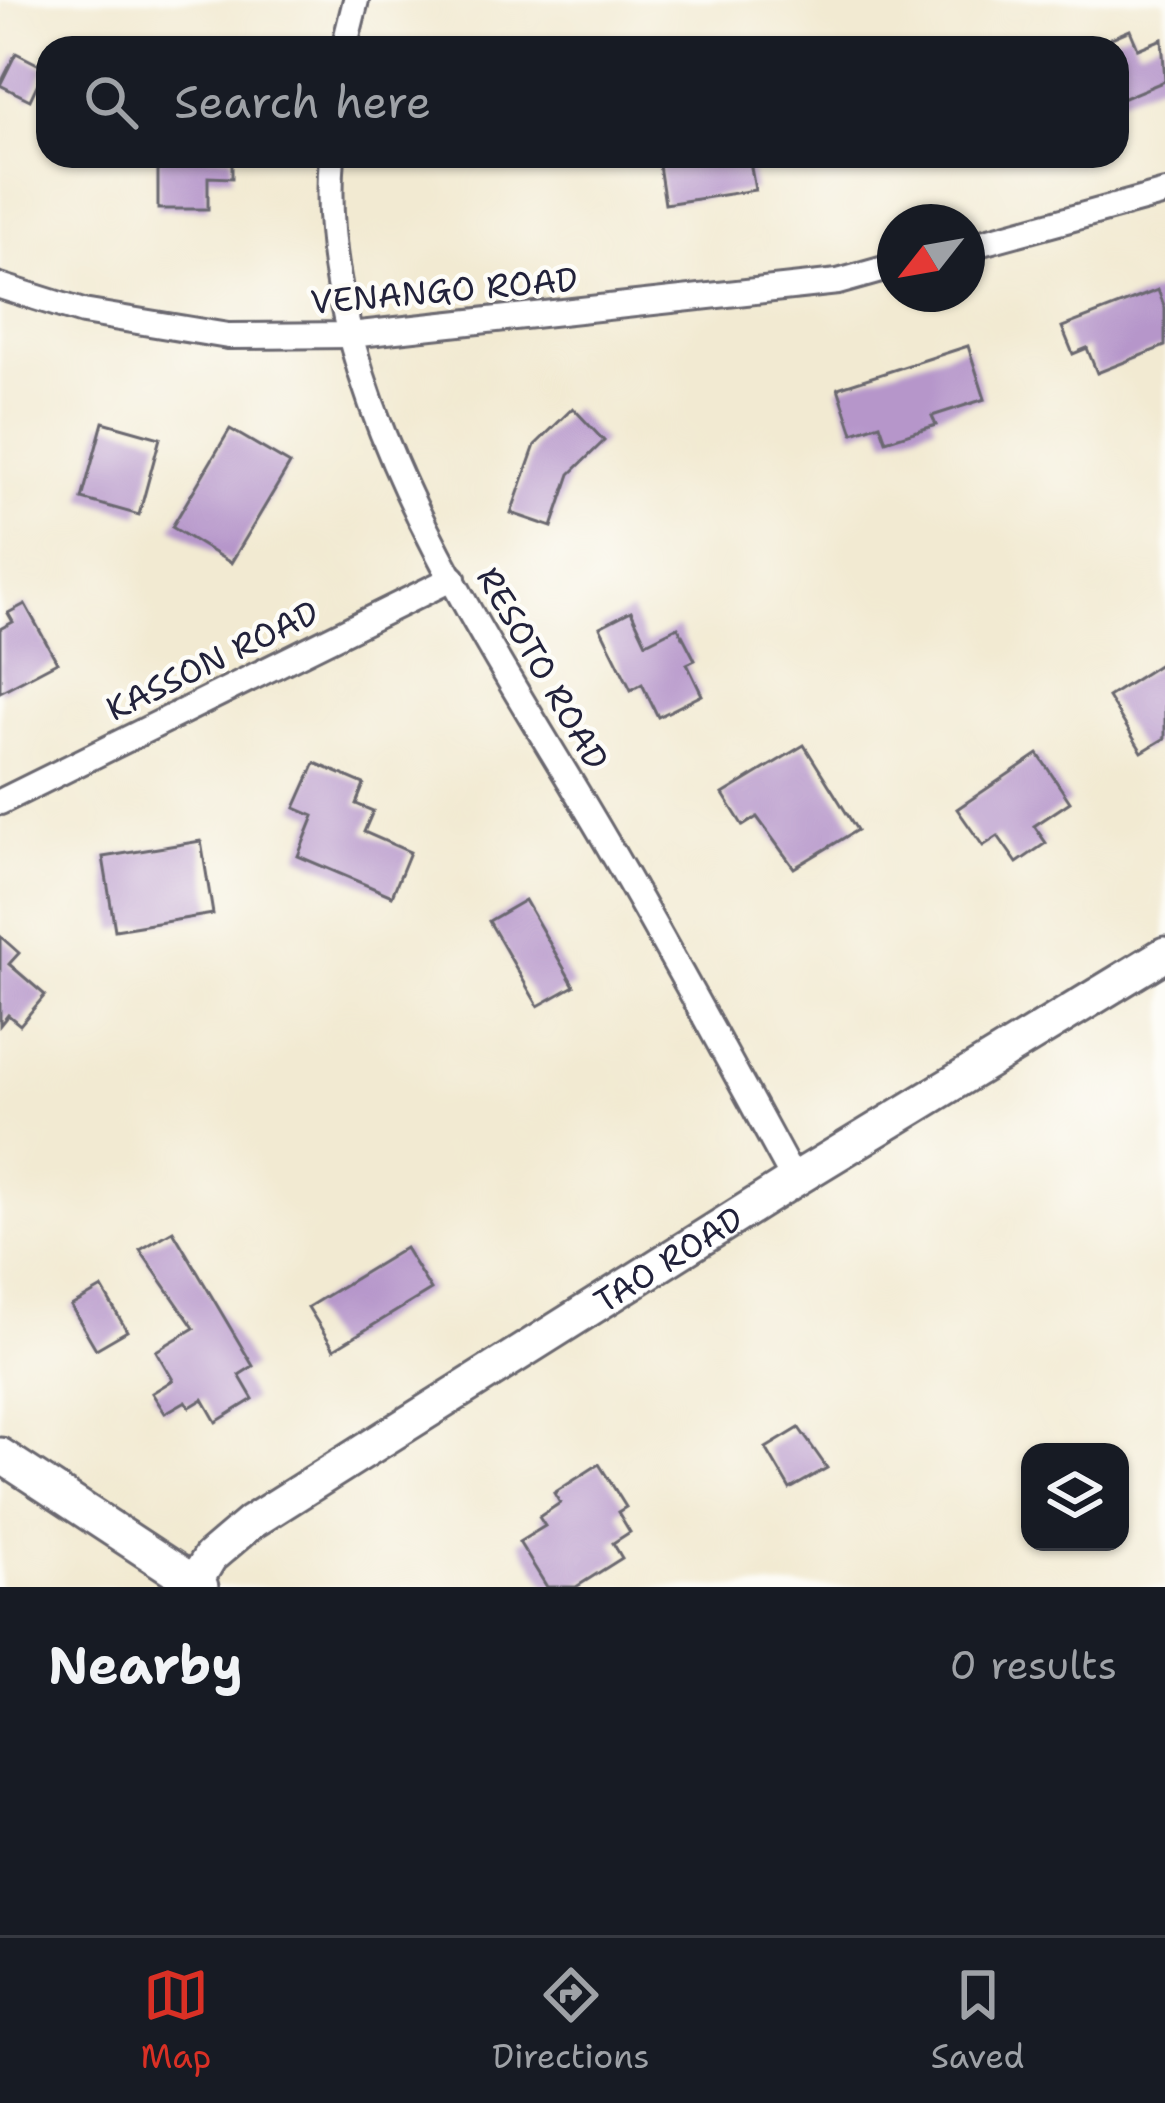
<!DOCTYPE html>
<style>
body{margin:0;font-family:"Shantell Sans",sans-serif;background:#20242c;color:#f1f3f6}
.controls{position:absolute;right:36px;bottom:36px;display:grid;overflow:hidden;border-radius:24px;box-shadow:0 3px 9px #0004}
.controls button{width:108px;height:108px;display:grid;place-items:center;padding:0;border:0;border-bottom:3px solid #363941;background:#171b24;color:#f1f3f6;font:60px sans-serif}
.compass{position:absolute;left:877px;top:204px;width:108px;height:108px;border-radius:50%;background:#171b24;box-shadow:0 3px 9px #0004;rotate:239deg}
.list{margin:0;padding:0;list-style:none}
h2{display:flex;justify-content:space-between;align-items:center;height:156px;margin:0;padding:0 48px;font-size:51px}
h2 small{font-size:39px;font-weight:400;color:#9ea1a6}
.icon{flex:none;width:66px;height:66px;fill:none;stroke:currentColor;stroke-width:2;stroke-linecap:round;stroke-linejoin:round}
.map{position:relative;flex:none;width:1165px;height:1587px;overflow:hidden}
.search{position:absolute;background:#171b24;box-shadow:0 3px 9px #0004;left:36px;right:36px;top:36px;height:132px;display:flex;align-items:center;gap:30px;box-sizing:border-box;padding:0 42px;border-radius:36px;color:#9ea1a6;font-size:45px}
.sheet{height:348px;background:#171b24}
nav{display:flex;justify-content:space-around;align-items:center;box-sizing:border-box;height:168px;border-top:3px solid #363941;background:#171b24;font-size:33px;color:#9ea1a6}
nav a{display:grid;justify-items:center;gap:6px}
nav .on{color:#d93025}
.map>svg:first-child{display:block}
</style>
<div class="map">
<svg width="1165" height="1587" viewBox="0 0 1165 1587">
<rect width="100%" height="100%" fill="#fdfcf7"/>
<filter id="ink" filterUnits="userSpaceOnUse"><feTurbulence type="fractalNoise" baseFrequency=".00833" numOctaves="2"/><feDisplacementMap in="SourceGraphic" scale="24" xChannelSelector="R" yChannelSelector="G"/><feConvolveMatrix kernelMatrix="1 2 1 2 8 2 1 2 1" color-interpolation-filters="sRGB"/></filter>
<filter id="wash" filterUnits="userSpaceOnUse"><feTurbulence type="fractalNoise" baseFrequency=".004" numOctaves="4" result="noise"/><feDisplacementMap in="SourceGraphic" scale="48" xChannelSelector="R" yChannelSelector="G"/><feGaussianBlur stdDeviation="2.7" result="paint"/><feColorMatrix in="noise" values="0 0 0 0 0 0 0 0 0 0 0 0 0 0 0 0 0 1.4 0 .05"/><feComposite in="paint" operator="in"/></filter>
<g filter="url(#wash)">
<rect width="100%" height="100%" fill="#f2ead2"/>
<g id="blocks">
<g fill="#b696ca">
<path d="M 1130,30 L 1138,49 L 1162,39 L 1165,81 L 1117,101 L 1117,48 L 1088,48 Z"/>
<path d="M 16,53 L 45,68 L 30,100 L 0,85 Z"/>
<path d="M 158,156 L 232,156 L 232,178 L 208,177 L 208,209 L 158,209 Z"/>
<path d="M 679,156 L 749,156 L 755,190 L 665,204 L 658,159 Z"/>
<path d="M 844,156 L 893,156 L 893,158 L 847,169 Z"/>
<path d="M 1158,290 L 1165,308 L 1165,346 L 1097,373 L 1087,348 L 1073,354 L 1062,327 Z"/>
<path d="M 968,346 L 985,399 L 932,416 L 936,425 L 886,441 L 880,424 L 853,433 L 838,388 Z"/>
<path d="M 573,408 L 604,441 L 570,474 L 552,527 L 511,513 L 535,445 Z"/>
<path d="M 103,422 L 160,438 L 139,515 L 82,499 Z"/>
<path d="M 230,429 L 290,464 L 231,563 L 172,527 Z"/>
<path d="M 25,604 L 57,662 L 0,692 L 0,629 L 13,622 L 8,613 Z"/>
<path d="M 631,611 L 646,643 L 678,627 L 695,660 L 687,664 L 702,695 L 658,717 L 642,684 L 631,690 L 600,627 Z"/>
<path d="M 1165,661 L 1165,738 L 1142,752 L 1108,697 Z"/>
<path d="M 804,745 L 857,830 L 794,868 L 757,817 L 743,826 L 723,794 Z"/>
<path d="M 1038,754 L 1070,802 L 1034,826 L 1046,843 L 1017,863 L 998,836 L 983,846 L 957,809 Z"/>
<path d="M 315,763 L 364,784 L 356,804 L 373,811 L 364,832 L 410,852 L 392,896 L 298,856 L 314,816 L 295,808 Z"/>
<path d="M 201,841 L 213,914 L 115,930 L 103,857 Z"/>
<path d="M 525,900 L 574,986 L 538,1006 L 489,921 Z"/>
<path d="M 0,936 L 19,953 L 9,964 L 45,995 L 20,1025 L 8,1015 L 0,1025 Z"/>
<path d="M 173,1231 L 253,1366 L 239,1375 L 253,1399 L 216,1422 L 203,1399 L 190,1407 L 186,1401 L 165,1413 L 152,1393 L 173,1380 L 156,1351 L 194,1328 L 140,1250 Z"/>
<path d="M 405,1248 L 431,1290 L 334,1349 L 308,1307 Z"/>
<path d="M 102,1288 L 127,1331 L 96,1349 L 71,1306 Z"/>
<path d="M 799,1428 L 827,1468 L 790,1489 L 766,1448 Z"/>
<path d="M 599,1464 L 626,1507 L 618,1512 L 630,1532 L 613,1543 L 622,1558 L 576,1587 L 547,1587 L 519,1542 L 545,1526 L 539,1517 L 560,1503 L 554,1493 Z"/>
</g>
</g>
</g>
<g filter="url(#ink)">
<use href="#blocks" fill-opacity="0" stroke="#6b6870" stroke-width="3"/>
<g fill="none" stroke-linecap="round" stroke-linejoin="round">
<g stroke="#6b6870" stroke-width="30">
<g id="street">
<path d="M 344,48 L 356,0"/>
<path d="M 332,156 C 312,393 489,641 604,838 C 670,950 731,1065 794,1180"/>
<path d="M 967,247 L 1165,193"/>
<path d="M 0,286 L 83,312 L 228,336 L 350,335 L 838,282 L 895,266"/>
<path d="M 0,802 L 453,578"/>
</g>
</g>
<g stroke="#6b6870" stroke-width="39">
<g id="secondary">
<path d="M 0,1455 L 201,1587"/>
<path id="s1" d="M 192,1587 L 210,1557 L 250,1523 L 794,1180 L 1165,954"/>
</g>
</g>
<use href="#street" stroke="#fff" stroke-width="24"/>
<use href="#secondary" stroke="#fff" stroke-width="33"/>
</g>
</g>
<g text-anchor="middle" stroke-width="9" stroke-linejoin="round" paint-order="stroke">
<g font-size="33" fill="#22223b" stroke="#fdfcf7">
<text transform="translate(444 290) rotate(-5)" y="12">VENANGO ROAD</text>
<text transform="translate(212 660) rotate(-26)" y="12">KASSON ROAD</text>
<text transform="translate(543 668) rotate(60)" y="12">RESOTO ROAD</text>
<text dy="12" stroke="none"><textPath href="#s1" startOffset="582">TAO ROAD</textPath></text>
</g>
</g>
</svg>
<div class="controls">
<button><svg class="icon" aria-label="layers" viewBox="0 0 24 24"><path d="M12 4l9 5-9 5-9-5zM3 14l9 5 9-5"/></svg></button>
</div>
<svg class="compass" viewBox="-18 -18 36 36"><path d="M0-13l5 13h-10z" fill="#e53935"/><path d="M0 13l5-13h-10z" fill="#9ea1a6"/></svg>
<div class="search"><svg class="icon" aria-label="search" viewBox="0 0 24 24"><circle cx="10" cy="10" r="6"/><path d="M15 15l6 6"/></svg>Search here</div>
</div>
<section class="sheet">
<h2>Nearby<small>0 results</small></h2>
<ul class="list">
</ul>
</section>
<nav>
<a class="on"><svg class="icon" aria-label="map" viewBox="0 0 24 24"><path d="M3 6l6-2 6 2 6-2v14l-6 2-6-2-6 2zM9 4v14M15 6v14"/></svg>Map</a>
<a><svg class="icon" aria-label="directions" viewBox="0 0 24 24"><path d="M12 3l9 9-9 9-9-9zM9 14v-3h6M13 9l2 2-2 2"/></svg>Directions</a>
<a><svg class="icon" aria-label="saved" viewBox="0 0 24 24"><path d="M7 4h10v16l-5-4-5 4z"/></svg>Saved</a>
</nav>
